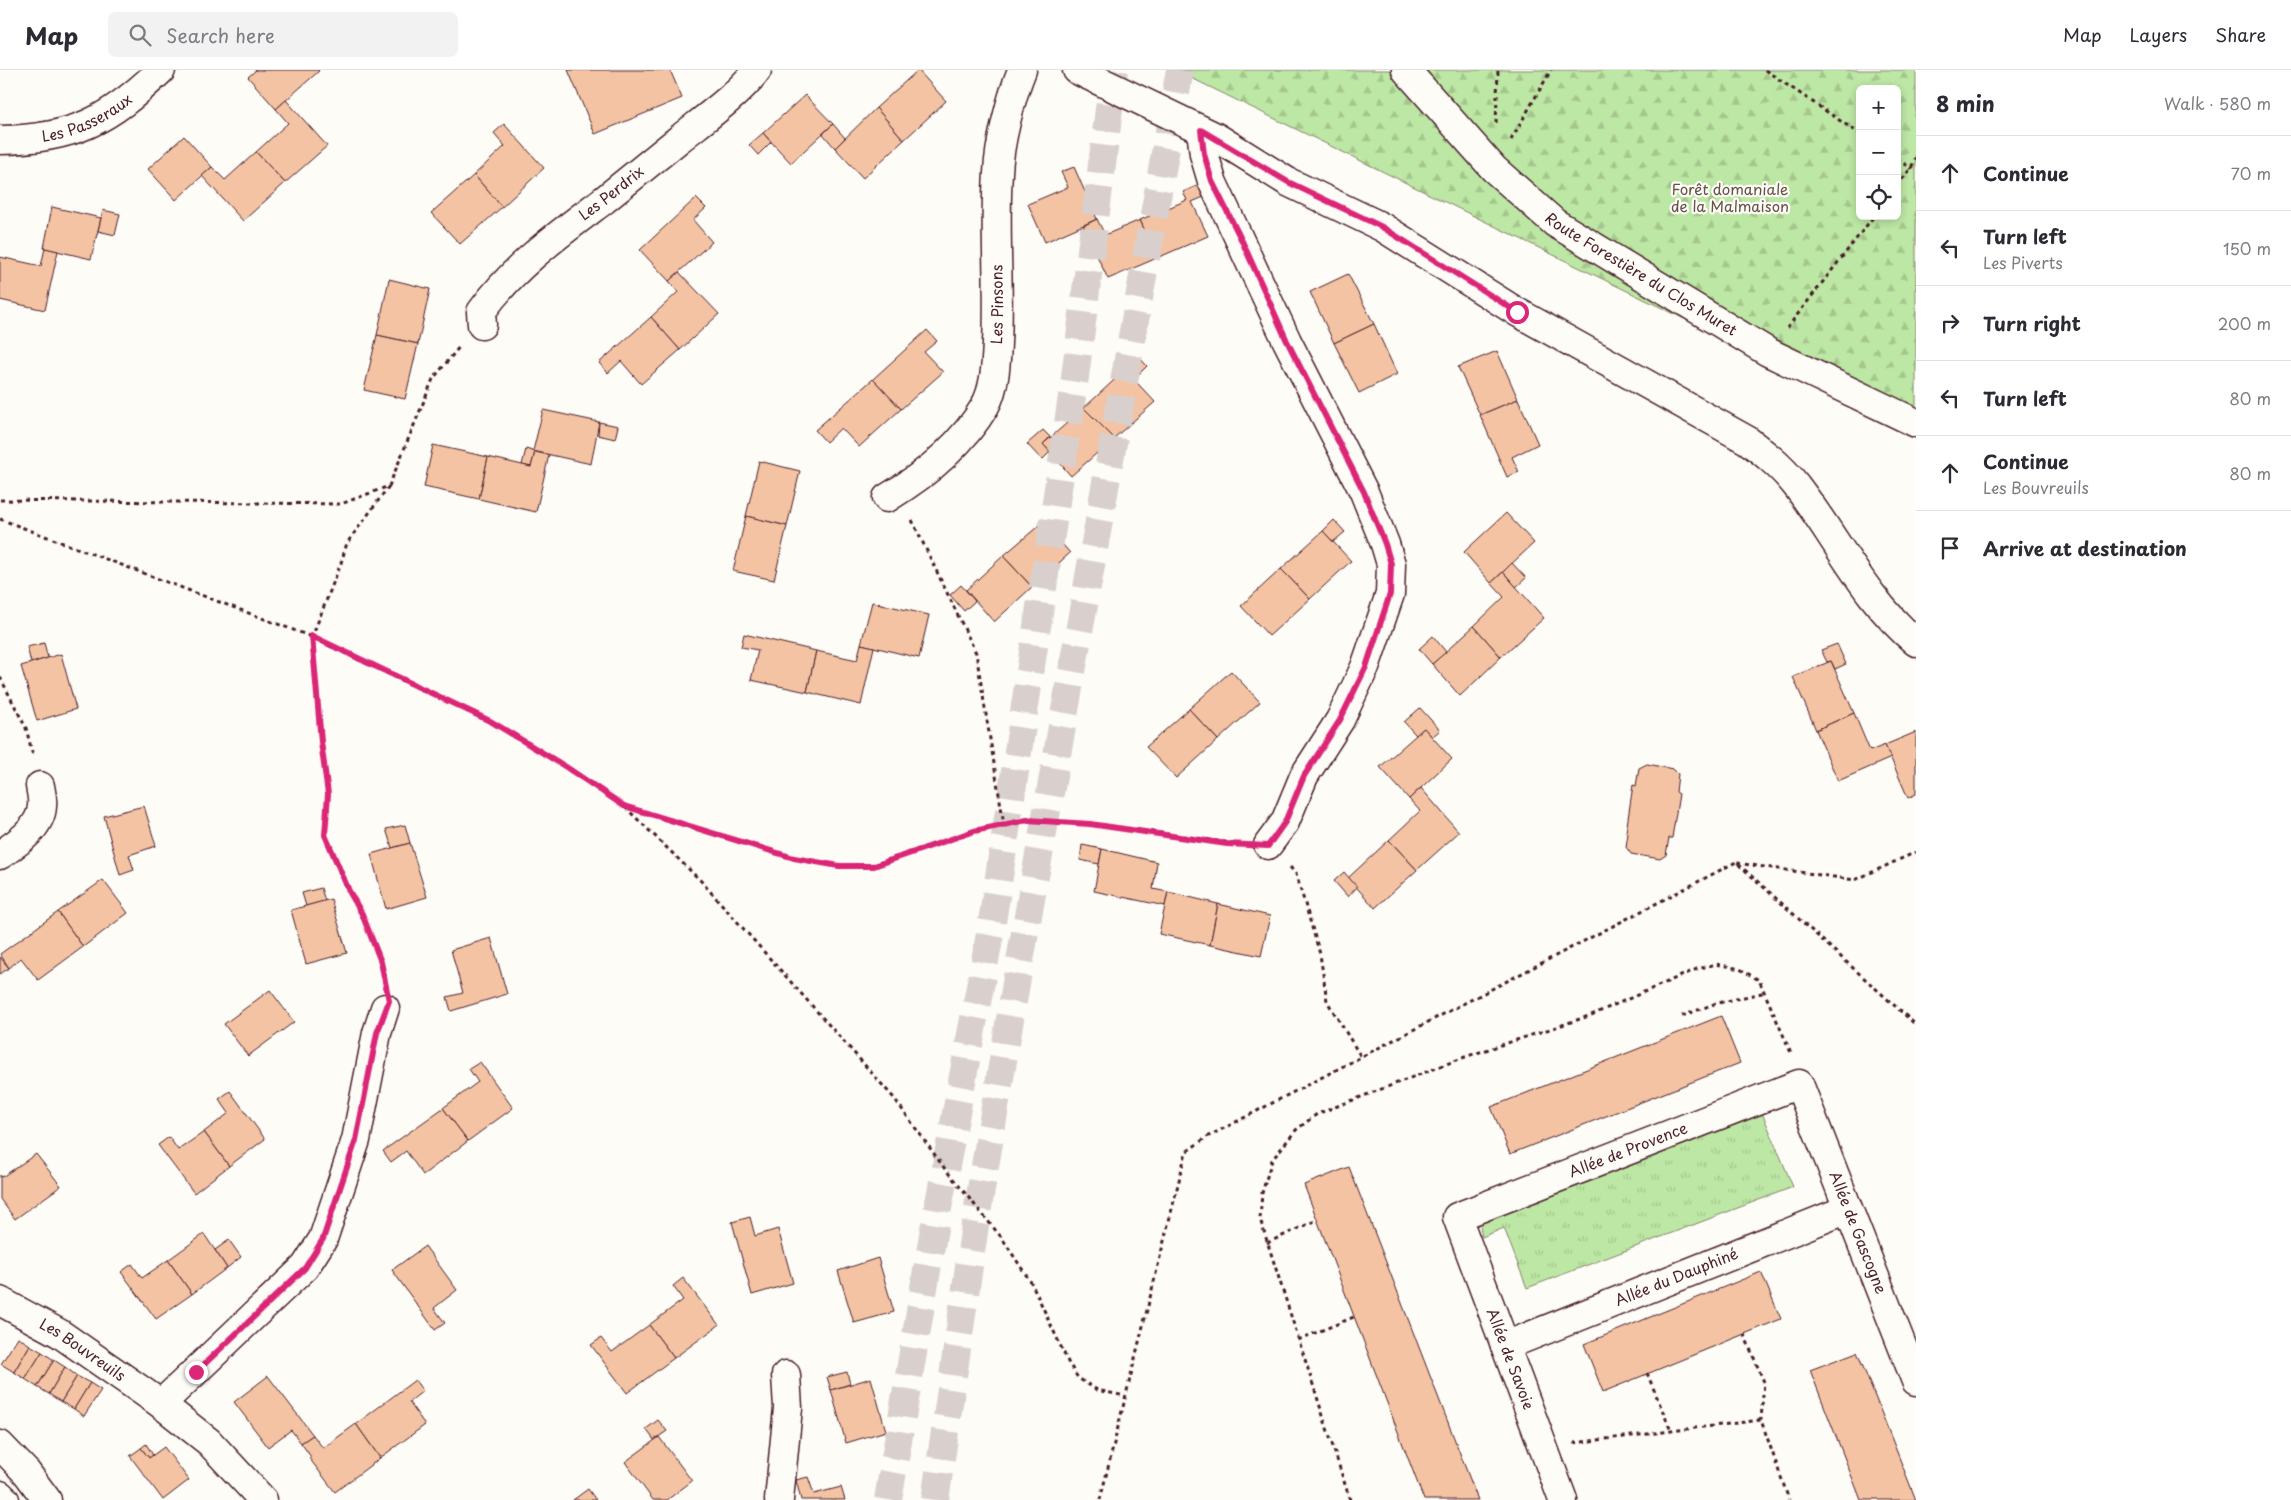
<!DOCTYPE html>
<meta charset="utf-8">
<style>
body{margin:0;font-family:"Playpen Sans",sans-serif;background:#f2f2f3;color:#2b2b33}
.controls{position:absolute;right:15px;top:15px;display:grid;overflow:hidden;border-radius:8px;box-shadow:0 2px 8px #0003}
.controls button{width:45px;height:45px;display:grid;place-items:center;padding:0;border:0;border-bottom:1px solid #e1e1e2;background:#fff;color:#2b2b33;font:25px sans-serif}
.stop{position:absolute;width:15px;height:15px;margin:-11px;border:4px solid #db2777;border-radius:50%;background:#fff}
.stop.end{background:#db2777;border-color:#fff;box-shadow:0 1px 5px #0008}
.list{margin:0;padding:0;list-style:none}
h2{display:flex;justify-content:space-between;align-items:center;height:65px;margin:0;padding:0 20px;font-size:21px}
h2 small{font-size:16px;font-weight:400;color:#7c7c81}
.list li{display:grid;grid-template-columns:32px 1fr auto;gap:15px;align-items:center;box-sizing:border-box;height:75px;padding:0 20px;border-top:1px solid #e1e1e2}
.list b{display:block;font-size:19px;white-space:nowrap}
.list p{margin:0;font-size:16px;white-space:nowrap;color:#7c7c81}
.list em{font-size:16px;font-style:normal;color:#7c7c81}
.icon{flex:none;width:28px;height:28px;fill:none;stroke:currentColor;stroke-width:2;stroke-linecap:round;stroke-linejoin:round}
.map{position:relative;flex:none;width:1916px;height:1430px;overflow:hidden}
header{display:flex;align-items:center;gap:30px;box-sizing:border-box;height:70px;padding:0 25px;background:#fff;border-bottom:1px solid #e1e1e2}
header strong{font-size:24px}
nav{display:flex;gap:28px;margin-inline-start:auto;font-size:18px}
.search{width:350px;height:45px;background:#f2f2f3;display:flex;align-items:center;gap:12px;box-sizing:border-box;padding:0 18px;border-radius:8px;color:#7c7c81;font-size:19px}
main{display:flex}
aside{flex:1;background:#fff}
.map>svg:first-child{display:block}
</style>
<header>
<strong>Map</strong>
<div class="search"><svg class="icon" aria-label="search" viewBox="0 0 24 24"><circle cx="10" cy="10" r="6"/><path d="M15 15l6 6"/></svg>Search here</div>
<nav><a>Map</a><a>Layers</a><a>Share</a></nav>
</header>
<main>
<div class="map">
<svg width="1916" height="1430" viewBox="0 0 1916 1430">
<defs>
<pattern id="grass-tufts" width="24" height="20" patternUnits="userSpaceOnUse" patternTransform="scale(1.25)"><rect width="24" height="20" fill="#bde7a4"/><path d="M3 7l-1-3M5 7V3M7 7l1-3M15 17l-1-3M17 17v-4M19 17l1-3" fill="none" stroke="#a4c68d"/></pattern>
<pattern id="forest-firs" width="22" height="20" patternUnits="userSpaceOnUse" patternTransform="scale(1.25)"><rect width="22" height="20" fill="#bde7a4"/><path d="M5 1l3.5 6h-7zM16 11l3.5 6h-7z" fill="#a4c68d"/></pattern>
</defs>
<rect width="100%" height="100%" fill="#fdfcf7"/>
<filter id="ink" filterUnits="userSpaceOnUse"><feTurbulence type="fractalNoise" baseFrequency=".02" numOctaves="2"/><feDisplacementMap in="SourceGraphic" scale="10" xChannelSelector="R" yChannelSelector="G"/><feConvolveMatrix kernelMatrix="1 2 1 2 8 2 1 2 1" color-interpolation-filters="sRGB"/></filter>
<g filter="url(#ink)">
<path fill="url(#grass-tufts)" stroke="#848368" d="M 1760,1038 L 1793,1117 L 1527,1218 L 1504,1158 L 1482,1167 L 1480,1157 L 1485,1149 Z"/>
<path fill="url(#forest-firs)" stroke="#848368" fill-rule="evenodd" d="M 1175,0 L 1916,0 L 1916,365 L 1795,303 ZM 1860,19 L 1897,19 L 1897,146 L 1860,146 Z"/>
<g fill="#f3c3a3" stroke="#4a1f2b">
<path d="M 256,0 L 318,0 L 319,1 L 276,39 L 248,7 Z"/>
<path d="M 568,0 L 670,0 L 682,28 L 595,64 Z"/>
<path d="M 918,0 L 946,31 L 904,70 L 876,38 Z"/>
<path d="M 805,25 L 833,54 L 791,93 L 763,63 Z"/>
<path d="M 286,30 L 327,76 L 285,113 L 256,82 L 288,53 L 276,39 Z"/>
<path d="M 876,38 L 904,70 L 863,108 L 835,78 Z"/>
<path d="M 504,54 L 544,98 L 502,137 L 474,105 L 505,76 L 494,63 Z"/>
<path d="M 833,54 L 845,68 L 835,78 L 823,64 Z"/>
<path d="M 763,63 L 771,72 L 758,85 L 749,75 Z"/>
<path d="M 184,66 L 212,97 L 176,130 L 148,99 Z"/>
<path d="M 256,82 L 285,113 L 243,151 L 202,106 L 212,97 L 225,110 Z"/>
<path d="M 1074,97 L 1097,149 L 1045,172 L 1028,134 L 1068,117 L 1061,102 Z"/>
<path d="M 474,105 L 502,137 L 460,174 L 431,143 Z"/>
<path d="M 1201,114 L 1206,126 L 1192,132 L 1208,166 L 1157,188 L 1140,150 L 1187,130 L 1183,122 Z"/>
<path d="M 696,128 L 706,138 L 693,150 L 712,172 L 669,211 L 640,180 Z"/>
<path d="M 52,137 L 101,148 L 91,189 L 44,178 Z"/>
<path d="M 103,140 L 120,144 L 115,165 L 98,161 Z"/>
<path d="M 1097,149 L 1105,165 L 1140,150 L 1157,188 L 1108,209 L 1083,156 Z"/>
<path d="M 45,178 L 58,181 L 45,240 L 0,230 L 0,187 L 41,196 Z"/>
<path d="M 679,202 L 719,244 L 680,280 L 651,247 L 678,222 L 669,211 Z"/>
<path d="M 1348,204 L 1374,254 L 1334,273 L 1310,222 Z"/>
<path d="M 389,209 L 430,219 L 418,274 L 377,265 Z"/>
<path d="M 651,247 L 680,280 L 641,314 L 621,291 L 608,303 L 599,293 Z"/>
<path d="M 1374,254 L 1397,304 L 1359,323 L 1334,273 Z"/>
<path d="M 927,260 L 937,271 L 924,282 L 943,302 L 901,339 L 873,309 Z"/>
<path d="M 377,265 L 418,274 L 405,329 L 364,320 Z"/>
<path d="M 1497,281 L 1518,329 L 1480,345 L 1458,297 Z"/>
<path d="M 1139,287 L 1147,296 L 1134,309 L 1125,300 Z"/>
<path d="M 1125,300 L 1155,332 L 1114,368 L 1084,338 Z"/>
<path d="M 873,309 L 901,339 L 859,377 L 841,358 L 826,372 L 815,360 Z"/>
<path d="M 1518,329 L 1538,374 L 1512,387 L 1519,402 L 1507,407 L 1480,345 Z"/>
<path d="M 1084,338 L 1114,368 L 1071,406 L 1043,374 Z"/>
<path d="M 543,340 L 599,352 L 591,394 L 533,381 Z"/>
<path d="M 599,352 L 618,356 L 615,369 L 598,365 Z"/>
<path d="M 1043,360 L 1050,367 L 1043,374 L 1050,382 L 1042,390 L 1027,374 Z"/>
<path d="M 433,375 L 488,387 L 479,429 L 424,417 Z"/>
<path d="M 526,379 L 535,382 L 531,397 L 522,395 Z"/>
<path d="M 535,382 L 549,385 L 536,442 L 479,429 L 488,387 L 531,397 Z"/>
<path d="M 759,391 L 800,401 L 787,456 L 746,446 Z"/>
<path d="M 1506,443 L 1534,473 L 1491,513 L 1464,482 Z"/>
<path d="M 746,446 L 787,456 L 774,510 L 733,501 Z"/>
<path d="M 1334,450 L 1345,462 L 1333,472 L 1323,461 Z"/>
<path d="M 1043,452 L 1070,483 L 1032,517 L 1003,486 Z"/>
<path d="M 1323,461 L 1351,491 L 1310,529 L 1281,499 Z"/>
<path d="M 1003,486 L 1032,517 L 994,552 L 966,520 Z"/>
<path d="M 1512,493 L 1526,508 L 1516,517 L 1503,502 Z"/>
<path d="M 1281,499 L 1310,529 L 1269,566 L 1241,536 Z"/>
<path d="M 1503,502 L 1544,548 L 1501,587 L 1474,556 L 1504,527 L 1491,513 Z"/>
<path d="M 961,515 L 975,531 L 964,541 L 950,525 Z"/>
<path d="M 872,532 L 929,545 L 919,588 L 861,574 Z"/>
<path d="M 1474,556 L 1501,587 L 1460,626 L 1432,594 Z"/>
<path d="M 744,564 L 816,581 L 807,622 L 751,610 L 758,580 L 741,577 Z"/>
<path d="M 1433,566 L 1446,582 L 1432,594 L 1419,579 Z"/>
<path d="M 44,573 L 48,588 L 31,593 L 27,577 Z"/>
<path d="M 861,574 L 874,577 L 861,635 L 807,622 L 816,581 L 857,590 Z"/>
<path d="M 1837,574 L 1846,594 L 1835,599 L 1831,591 L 1827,592 L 1821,580 Z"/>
<path d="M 61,584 L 76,639 L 37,651 L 21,596 Z"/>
<path d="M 1831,591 L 1854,643 L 1816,660 L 1793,607 Z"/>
<path d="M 1231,601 L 1260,632 L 1218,670 L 1189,639 Z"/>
<path d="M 1420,638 L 1440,660 L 1432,667 L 1424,658 L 1416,665 L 1404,652 Z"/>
<path d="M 1189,639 L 1218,670 L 1176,708 L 1146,677 Z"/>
<path d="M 1854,643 L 1870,681 L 1885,675 L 1891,688 L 1838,711 L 1816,660 Z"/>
<path d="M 1424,658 L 1452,689 L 1409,729 L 1380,697 Z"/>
<path d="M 1916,662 L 1916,724 L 1908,728 L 1885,675 Z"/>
<path d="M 1647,694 L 1673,699 L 1678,704 L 1676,722 L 1679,724 L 1672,768 L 1669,768 L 1666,785 L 1660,789 L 1631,784 L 1626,777 L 1628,763 L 1626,762 L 1633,715 L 1636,716 L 1639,698 Z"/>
<path d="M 1421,718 L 1459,762 L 1417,800 L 1389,770 L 1420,741 L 1409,729 Z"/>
<path d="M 144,736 L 156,776 L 129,785 L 134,800 L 120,805 L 104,746 Z"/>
<path d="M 405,755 L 410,773 L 392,778 L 386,759 Z"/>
<path d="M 1389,770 L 1417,800 L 1375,838 L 1348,808 Z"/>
<path d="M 410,773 L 427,827 L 386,839 L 371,784 Z"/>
<path d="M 1082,775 L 1102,779 L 1099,794 L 1080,790 Z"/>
<path d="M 1102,779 L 1157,792 L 1153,819 L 1168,822 L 1165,836 L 1094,821 Z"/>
<path d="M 1344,802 L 1357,817 L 1348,827 L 1334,811 Z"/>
<path d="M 103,810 L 128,843 L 83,877 L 58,842 Z"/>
<path d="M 321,818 L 325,831 L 306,836 L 302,823 Z"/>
<path d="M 1168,822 L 1218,834 L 1210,875 L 1159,864 Z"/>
<path d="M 331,829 L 347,883 L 306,894 L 291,840 Z"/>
<path d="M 1218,834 L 1270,846 L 1261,886 L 1210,875 Z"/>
<path d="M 58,842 L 83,877 L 38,910 L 21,888 L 9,898 L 0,884 Z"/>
<path d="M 491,868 L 507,924 L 451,941 L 447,927 L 463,923 L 451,880 Z"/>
<path d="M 0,887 L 9,898 L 0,904 Z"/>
<path d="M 270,920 L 294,952 L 248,986 L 224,954 Z"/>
<path d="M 1721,946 L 1740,993 L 1510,1084 L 1491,1037 Z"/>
<path d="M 480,992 L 513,1038 L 468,1071 L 443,1038 L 478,1012 L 469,999 Z"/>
<path d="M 230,1021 L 265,1069 L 229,1096 L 204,1062 L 229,1043 L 219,1029 Z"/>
<path d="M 443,1038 L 468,1071 L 423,1105 L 406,1081 L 391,1092 L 383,1081 Z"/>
<path d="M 204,1062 L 229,1096 L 194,1123 L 158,1075 L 169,1067 L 178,1080 Z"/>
<path d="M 36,1084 L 61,1116 L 15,1149 L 0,1129 L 0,1105 L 2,1107 Z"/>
<path d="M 1349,1097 L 1398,1223 L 1478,1430 L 1424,1430 L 1304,1115 Z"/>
<path d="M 750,1147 L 755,1166 L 778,1159 L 793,1213 L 752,1225 L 732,1152 Z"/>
<path d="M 204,1164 L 227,1198 L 192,1224 L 168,1190 Z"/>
<path d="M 229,1170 L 241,1187 L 227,1198 L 215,1180 Z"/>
<path d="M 425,1176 L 457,1220 L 434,1238 L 445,1253 L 435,1260 L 392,1200 Z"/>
<path d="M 878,1188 L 894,1242 L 854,1253 L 838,1201 Z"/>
<path d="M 168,1190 L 192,1224 L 156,1249 L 121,1202 L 132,1194 L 142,1208 Z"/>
<path d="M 1761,1202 L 1781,1249 L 1603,1322 L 1584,1274 Z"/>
<path d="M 683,1208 L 719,1255 L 674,1288 L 649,1255 L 683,1230 L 673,1216 Z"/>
<path d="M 649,1255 L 674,1288 L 627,1323 L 591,1275 L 601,1268 L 612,1282 Z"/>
<path d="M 18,1267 L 30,1275 L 14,1302 L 1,1294 Z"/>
<path d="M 30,1275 L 42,1282 L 25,1309 L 14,1302 Z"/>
<path d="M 42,1282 L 54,1290 L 37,1317 L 25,1309 Z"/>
<path d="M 1857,1282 L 1876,1329 L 1916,1430 L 1861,1430 L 1810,1300 Z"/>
<path d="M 54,1290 L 65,1297 L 49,1324 L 37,1317 Z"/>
<path d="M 65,1297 L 77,1306 L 61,1332 L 49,1324 Z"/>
<path d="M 847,1302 L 850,1314 L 831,1320 L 827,1307 Z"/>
<path d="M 77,1306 L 90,1313 L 74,1339 L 61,1332 Z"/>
<path d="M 268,1306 L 313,1365 L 301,1373 L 291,1360 L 268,1377 L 234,1332 Z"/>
<path d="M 871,1308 L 886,1361 L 846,1373 L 831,1320 Z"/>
<path d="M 415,1310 L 423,1321 L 409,1332 L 425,1355 L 380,1388 L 356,1354 Z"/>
<path d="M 90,1313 L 101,1320 L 84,1346 L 74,1339 Z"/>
<path d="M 658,1350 L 667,1361 L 654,1370 L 646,1359 Z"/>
<path d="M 356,1354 L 380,1388 L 335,1422 L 309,1388 L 311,1387 L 301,1373 L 313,1365 L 323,1378 Z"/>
<path d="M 659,1367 L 692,1411 L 667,1430 L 653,1430 L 625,1392 Z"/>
<path d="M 146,1374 L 153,1385 L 149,1388 L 141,1378 Z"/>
<path d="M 164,1377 L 189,1410 L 163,1430 L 130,1386 L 141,1378 L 149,1388 Z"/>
<path d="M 808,1407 L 814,1424 L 841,1417 L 845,1430 L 801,1430 L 796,1410 Z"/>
<path d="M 588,1419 L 596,1430 L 573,1430 Z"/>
</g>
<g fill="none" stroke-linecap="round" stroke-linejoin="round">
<g stroke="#d9d0ce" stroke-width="28" stroke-dasharray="28 14" stroke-linecap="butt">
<path d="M 888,1430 L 934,1159 L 991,859 L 1075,307 L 1114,0"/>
<path d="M 935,1430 L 975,1155 L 1019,896 L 1180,0"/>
</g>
<g stroke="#4a1f2b" stroke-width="31">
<g id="minor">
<path d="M 1077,0 L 1216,67 L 1288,112 L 1382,157 L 1517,242 L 1747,370 C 1764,383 1781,396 1795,414 C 1836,466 1864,529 1916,572"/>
<path id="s1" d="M 1406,0 L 1494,99 L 1555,153 L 1768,282 L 1916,353"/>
<path d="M 1201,60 L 1204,84 L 1212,111 L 1287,271 L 1364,422 L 1385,474 L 1391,494 L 1390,524 L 1365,597 L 1340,650 L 1304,706 L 1285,752 L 1268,775"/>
<path id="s2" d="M 0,70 C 74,69 108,51 161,0"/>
<path id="s3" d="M 482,255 L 481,242 C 514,196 559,164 604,130 C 629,110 653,90 678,70 C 704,49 737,26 757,0"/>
<path id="s4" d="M 887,428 C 925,405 962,375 985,336 C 995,318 996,293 997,273 C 1000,216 994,160 998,103 C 999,74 1011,27 1022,0"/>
<path d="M 0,785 C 16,774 41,758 42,736 C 43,730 41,722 40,716"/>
<path id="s5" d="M 0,1231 L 59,1263 L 161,1334 L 209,1372 L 263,1430"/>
<path id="s6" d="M 1505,1276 L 1848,1139"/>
<path d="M 161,1334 L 305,1197 L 323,1169 L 356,1070 L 377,963 L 385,938"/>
<path d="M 0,1375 L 27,1403 L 47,1430"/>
<path d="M 0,1425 L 5,1430"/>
<path d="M 779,1430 L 788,1338 L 786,1305"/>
<path id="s7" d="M 1563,1430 L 1457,1147 L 1799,1014 L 1916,1311"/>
</g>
</g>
<g stroke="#4a1f2b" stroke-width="3" stroke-dasharray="4 4" stroke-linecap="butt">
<path d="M 1765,0 L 1860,64"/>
<path d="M 1496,53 L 1498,0"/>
<path d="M 1511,70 L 1551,0"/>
<path d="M 1897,89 L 1911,98 L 1916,95"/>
<path d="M 1897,116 L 1911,98 L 1916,87"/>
<path d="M 1787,258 L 1874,146"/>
<path d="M 0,430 L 341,434 L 389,416 L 433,309 L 460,276"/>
<path d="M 0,449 L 312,567 L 492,652 L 566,697 L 624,736 L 794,788 L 839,796 L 874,795 L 974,761 L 1027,750 L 1090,754 L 1237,774"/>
<path d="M 912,450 L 976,583 L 1004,755"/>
<path d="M 0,607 L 26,658 L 33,686"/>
<path d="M 625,737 L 701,811 L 894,1028 L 945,1099 L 1002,1168 L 1015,1188 L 1032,1214 L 1068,1292 L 1078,1308 L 1097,1320 L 1125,1326"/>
<path d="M 1737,793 L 1855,810 L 1916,782"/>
<path d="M 1290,797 L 1296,804 L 1320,884 L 1327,931 L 1361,987"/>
<path d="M 384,907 L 381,892 L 362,844 L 349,821 L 325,765 L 328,724 L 321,672 L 312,567 L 341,493 L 347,473 L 389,416"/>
<path d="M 1682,946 L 1714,934 L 1766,922"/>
<path d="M 1267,1173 L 1317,1150"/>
<path d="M 1744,1264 L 1764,1312 L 1761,1350"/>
<path d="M 1298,1270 L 1354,1247"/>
<path d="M 1647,1303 L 1671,1361"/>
<path d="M 1574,1373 L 1761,1350 L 1789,1430"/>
<path d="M 1100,1430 L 1186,1082 L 1207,1067 L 1736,792 L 1916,955"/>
<path d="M 1350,1430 L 1260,1149 L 1262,1123 L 1272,1090 L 1296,1060 L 1317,1044 L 1462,988 L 1589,946 L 1697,899 L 1716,894 L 1740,899 L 1759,910 L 1792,985"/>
</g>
<use href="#minor" stroke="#fdfcf7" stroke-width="28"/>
</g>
</g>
<g fill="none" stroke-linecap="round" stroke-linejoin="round" filter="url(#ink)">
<path stroke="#db2777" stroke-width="6" d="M 196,1302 L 305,1198 L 323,1169 L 356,1070 L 377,963 L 389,931 L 381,892 L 362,844 L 349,821 L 325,765 L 328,724 L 321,672 L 312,566 L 492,652 L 566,697 L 624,736 L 794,788 L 839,796 L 874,796 L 974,761 L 1027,750 L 1090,754 L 1227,774 L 1268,776 L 1285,752 L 1304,706 L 1340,650 L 1366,597 L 1390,524 L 1391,494 L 1385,474 L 1364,422 L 1287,271 L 1242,171 L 1212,111 L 1204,84 L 1201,60 L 1288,112 L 1382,157 L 1517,242"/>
</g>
<g text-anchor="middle" stroke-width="4.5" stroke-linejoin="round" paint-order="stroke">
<g font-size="15" fill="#4a1f2b" stroke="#fdfcf7">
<text dy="5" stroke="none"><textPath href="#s2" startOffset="91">Les Passeraux</textPath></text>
<text dy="5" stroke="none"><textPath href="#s3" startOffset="190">Les Perdrix</textPath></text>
<text dy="5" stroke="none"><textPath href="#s1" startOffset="314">Route Forestière du Clos Muret</textPath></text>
<text dy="5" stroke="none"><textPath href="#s4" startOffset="239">Les Pinsons</textPath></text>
<text dy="5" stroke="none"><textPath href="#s7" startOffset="486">Allée de Provence</textPath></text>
<text dy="5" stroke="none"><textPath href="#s7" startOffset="829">Allée de Gascogne</textPath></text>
<text dy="5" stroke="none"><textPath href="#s6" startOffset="185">Allée du Dauphiné</textPath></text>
<text dy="5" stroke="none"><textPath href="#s5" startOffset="96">Les Bouvreuils</textPath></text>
<text transform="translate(1510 1289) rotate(69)" y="5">Allée de Savoie</text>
</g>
<g font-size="15" fill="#675149" stroke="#fdfcf7">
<text x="1730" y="125">Forêt domaniale<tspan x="1730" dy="17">de la Malmaison</tspan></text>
</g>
</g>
</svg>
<div class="controls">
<button>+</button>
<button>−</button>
<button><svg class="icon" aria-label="locate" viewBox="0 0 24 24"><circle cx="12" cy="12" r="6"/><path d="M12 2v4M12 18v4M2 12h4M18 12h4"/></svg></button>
</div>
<div class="stop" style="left:1517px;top:242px"></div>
<div class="stop end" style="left:196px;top:1302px"></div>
</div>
<aside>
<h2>8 min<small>Walk · 580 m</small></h2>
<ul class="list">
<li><svg class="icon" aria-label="ahead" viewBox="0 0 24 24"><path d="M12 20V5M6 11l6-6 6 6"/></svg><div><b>Continue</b></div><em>70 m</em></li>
<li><svg class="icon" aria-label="left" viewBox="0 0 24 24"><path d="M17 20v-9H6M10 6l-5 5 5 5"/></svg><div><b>Turn left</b><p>Les Piverts</p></div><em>150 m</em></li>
<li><svg class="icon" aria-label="right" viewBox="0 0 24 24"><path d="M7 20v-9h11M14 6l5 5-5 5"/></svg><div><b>Turn right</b></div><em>200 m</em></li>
<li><svg class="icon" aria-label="left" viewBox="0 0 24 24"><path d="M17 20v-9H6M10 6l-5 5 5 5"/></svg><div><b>Turn left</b></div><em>80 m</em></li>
<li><svg class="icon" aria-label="ahead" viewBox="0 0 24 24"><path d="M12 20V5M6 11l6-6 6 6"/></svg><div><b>Continue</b><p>Les Bouvreuils</p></div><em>80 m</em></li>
<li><svg class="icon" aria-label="arrive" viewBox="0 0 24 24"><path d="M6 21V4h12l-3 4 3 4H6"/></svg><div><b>Arrive at destination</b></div></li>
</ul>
</aside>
</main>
